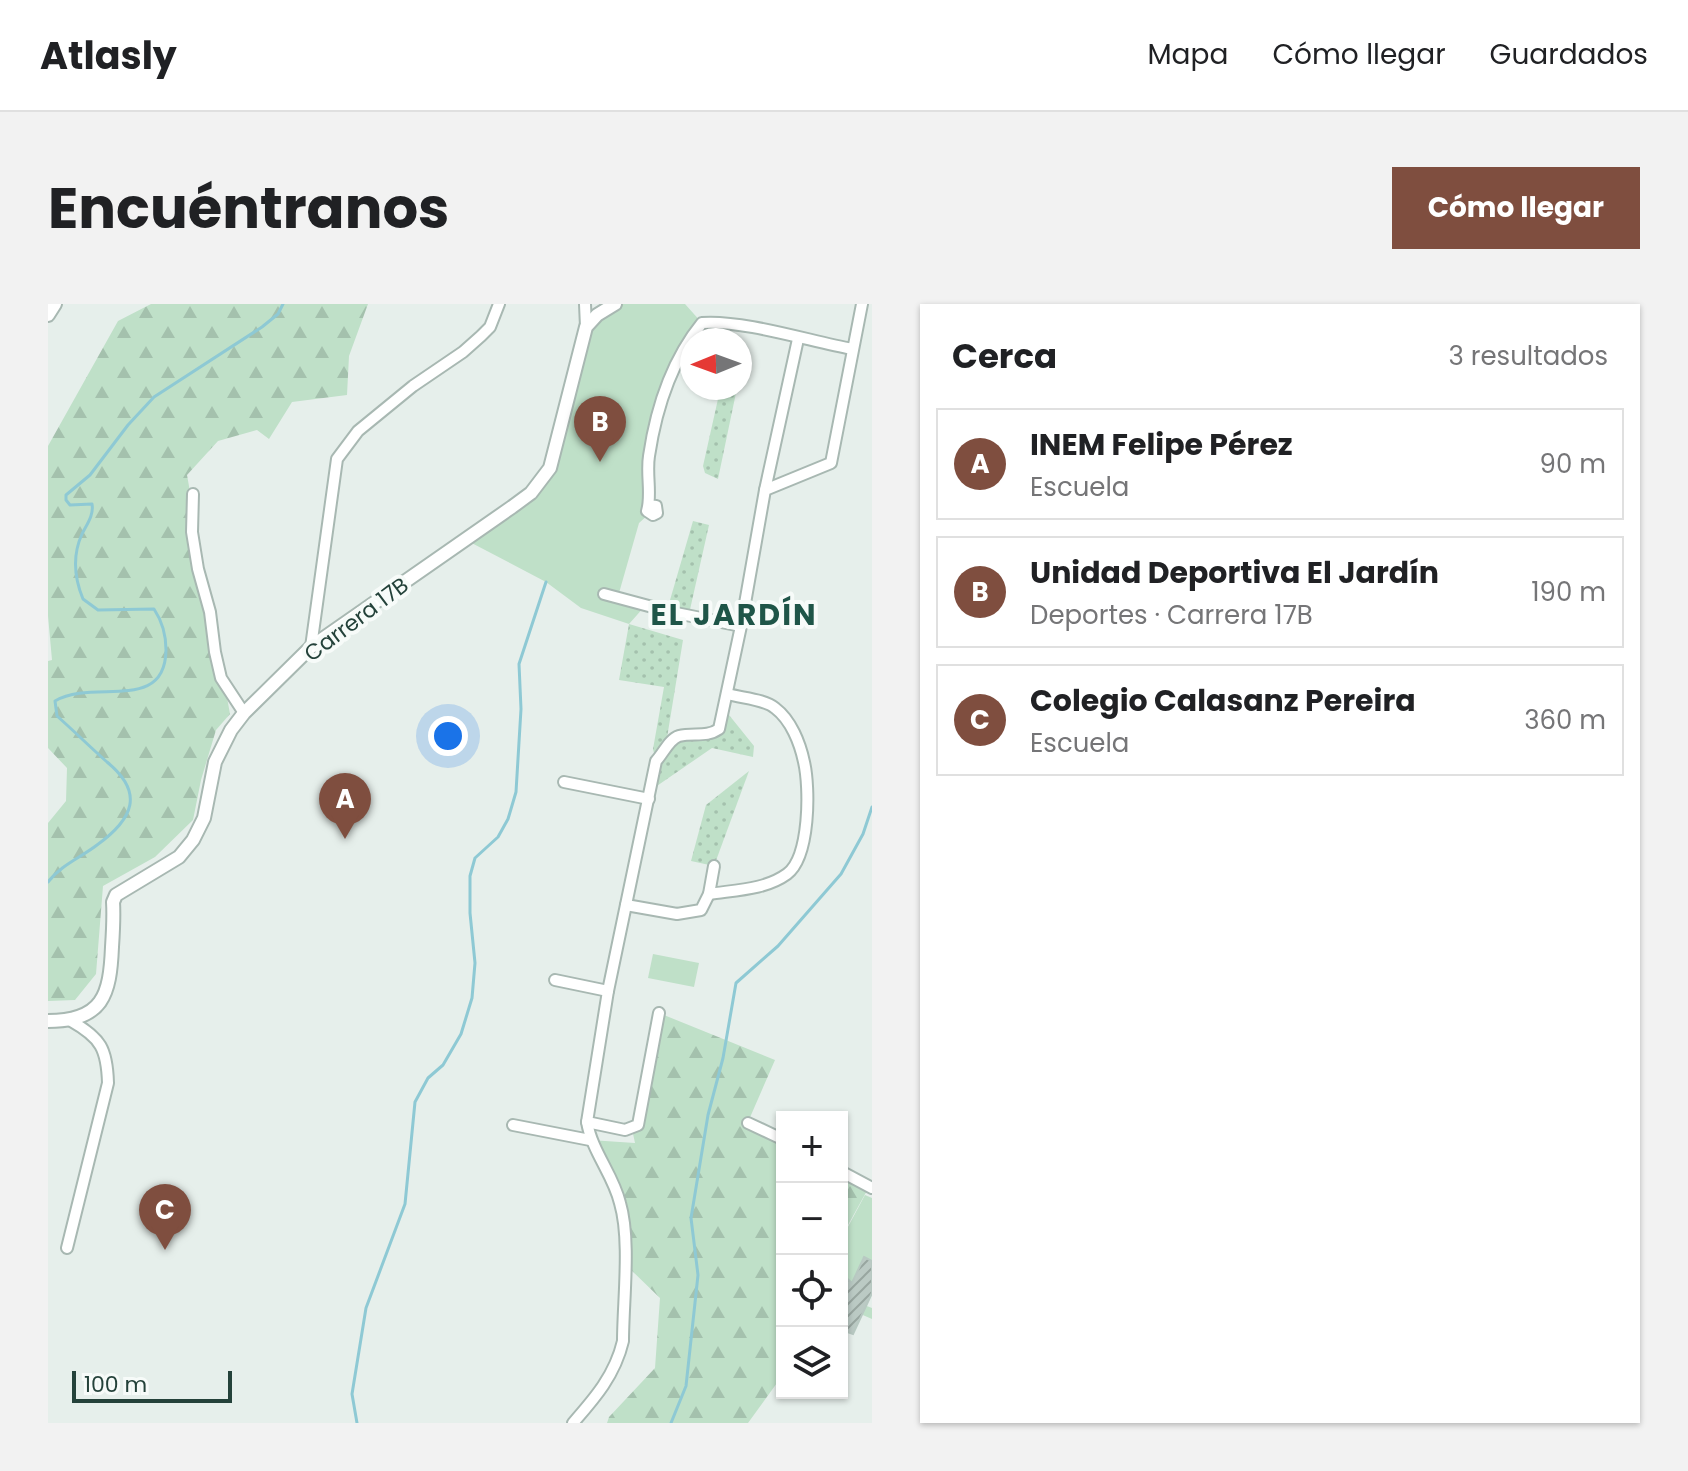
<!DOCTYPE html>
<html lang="es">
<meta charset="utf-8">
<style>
body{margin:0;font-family:Poppins,sans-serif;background:#f2f2f2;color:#202124}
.controls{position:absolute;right:24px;bottom:24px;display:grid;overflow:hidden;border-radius:0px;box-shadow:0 2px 6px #0004}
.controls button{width:72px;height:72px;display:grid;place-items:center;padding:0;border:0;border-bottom:2px solid #e0e0e0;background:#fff;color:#202124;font:40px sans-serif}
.compass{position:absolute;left:632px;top:24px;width:72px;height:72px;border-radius:50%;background:#fff;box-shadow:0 2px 6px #0004;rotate:269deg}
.scale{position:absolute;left:24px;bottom:20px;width:160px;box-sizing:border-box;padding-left:8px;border:4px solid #24423a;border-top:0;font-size:22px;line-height:28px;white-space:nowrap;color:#24423a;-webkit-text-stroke:6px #f7fbf9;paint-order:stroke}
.you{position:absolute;left:400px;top:432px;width:28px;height:28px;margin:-20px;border:6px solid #fff;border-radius:50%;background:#1a73e8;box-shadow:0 0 0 12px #1a73e833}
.badge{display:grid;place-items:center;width:52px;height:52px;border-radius:50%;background:#7f4e3f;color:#fff;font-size:26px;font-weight:700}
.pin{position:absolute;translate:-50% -66px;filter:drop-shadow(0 2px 4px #0008)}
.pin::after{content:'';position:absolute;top:42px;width:28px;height:24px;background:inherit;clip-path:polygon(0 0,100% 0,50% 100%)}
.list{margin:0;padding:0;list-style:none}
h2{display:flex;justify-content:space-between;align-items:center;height:104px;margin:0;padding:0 32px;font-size:34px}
h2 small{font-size:26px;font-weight:400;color:#757577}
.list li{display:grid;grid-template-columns:52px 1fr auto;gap:24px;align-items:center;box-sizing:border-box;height:112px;margin:0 16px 16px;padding:0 16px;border:2px solid #e0e0e0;border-radius:0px}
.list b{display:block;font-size:30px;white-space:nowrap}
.list p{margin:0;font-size:26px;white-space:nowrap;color:#757577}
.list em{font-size:26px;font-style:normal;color:#757577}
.icon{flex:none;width:44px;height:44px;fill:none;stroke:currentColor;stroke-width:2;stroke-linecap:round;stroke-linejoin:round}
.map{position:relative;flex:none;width:824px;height:1119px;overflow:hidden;border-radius:0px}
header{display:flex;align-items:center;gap:48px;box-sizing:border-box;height:112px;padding:0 40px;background:#fff;border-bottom:2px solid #e0e0e0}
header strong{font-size:38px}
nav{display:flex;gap:44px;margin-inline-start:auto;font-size:28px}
.intro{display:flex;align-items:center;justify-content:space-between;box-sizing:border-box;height:192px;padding:0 48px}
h1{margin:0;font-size:56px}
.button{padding:20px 36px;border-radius:0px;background:#7f4e3f;color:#fff;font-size:28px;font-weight:700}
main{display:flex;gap:48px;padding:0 48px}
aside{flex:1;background:#fff;border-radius:0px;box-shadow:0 2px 6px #0004}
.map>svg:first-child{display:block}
</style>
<header>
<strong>Atlasly</strong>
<nav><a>Mapa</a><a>Cómo llegar</a><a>Guardados</a></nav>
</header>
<div class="intro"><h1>Encuéntranos</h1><a class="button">Cómo llegar</a></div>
<main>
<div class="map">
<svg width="824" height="1119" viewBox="0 0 824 1119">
<defs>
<pattern id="forest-firs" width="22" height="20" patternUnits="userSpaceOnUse" patternTransform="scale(2)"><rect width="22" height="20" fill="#bfe0c8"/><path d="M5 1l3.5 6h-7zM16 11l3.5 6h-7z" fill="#a4c1ad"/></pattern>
<pattern id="park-dots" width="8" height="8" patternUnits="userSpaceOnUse" patternTransform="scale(2)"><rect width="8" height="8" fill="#bfe0c8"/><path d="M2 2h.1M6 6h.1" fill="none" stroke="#a4c1ad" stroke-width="1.8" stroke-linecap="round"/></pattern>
<pattern id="building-hatch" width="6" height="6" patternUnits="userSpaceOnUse" patternTransform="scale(2)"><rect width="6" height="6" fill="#bbcac4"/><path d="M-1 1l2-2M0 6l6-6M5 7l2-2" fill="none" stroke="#98a6a0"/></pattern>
</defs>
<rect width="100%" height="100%" fill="#e6efeb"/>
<g fill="#bfe0c8">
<path d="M 567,0 L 637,0 L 654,19 L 623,70 L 601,151 L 601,210 L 591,219 L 571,289 L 597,302 L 581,320 L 533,304 L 498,278 L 416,235 L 494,178 L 538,23 Z"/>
<path d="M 605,650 L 651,659 L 646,683 L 600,674 Z"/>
<path d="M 817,891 L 824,894 L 824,957 L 815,954 L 798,994 L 824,1004 L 824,1015 L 794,1002 L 794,934 Z"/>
</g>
<g fill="url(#forest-firs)">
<path d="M 103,0 L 320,0 L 301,52 L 299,91 L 244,98 L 221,135 L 209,126 L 170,137 L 139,171 L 182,410 L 168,426 L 153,476 L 145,516 L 107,553 L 55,582 L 48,670 L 27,696 L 0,697 L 0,519 L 18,497 L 19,464 L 0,444 L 0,357 L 4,356 L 0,312 L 0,142 L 70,17 Z"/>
<path d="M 611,709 L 727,756 L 700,818 L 734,835 L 734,1072 L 700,1119 L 559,1119 L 561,1113 L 607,1064 L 612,994 L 580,963 L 573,904 L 542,836 L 587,839 L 584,825 Z"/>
<path d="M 794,868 L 821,883 L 794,932 Z"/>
</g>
<g fill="url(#park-dots)">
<path d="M 679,84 L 689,84 L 670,175 L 657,169 L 655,162 L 670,95 Z"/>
<path d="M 645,217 L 661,221 L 641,310 L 620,303 Z"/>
<path d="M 581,320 L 635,336 L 617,446 L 623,437 L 663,431 L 677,406 L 706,442 L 705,453 L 664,444 L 603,486 L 608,457 L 605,445 L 616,383 L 571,376 Z"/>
<path d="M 701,467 L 666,562 L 643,557 L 658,501 Z"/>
</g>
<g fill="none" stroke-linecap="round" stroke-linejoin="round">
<g stroke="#8ec9d4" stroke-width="3">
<path d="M 0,578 C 13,561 32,554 49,541 C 85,515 97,489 59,458 C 42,443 26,427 9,412 L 7,397 C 46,374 117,410 118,346 C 118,332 114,317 106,305 L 50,306 L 35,295 C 26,273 24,252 34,230 C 39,220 46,211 44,200 L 22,201 L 18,196 L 18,191 L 42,171 L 80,121 L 106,93 L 214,23 L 230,10 L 235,0"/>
<path d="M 309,1119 L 304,1090 L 318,1004 L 357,900 L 367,798 L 380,774 L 395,761 L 413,730 L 424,694 L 427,659 L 422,609 L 422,572 L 427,554 L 450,533 L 460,515 L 468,488 L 473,405 L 471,360 L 498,278"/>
<path d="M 623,1119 L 638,1082 L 650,971 L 643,914 L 660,811 L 675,754 L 688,679 L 730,642 L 793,570 L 815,530 L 824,503"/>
</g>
</g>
<path fill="url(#building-hatch)" stroke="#b8c9c2" stroke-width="2" d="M 816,953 L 824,957 L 824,989 L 805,1030 L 794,1026 L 794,970 L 804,979 Z"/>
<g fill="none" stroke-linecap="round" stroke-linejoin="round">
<g stroke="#a8b8b2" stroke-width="14">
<g id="minor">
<path d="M 537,0 L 538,23"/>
<path d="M 717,186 L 750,35"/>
<path d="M 145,190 L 144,228 L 150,265 L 162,308 L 167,348 L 173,374 L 196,409"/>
<path d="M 601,201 L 608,202 L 609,209 L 605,211 L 599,207 C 604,191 598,170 601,152 C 608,105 624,56 654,19 C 696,16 761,37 804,45"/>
<path d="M 556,290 L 623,308 L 693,322"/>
<path d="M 263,343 L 289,155 L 310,127 L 365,82 L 415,48 L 433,32 L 442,23 L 451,0"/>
<path d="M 516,478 L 601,495"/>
<path d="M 661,590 C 687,586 717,586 739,570 C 762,553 762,484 756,458 C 752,439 743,416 727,404 C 717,395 693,394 680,390"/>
<path d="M 578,601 L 629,610 L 653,606 L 661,590 L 666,562"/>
<path d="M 507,676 L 560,687"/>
<path d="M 539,818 L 577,826 L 590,821 L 611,709"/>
<path d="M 700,819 L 734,835"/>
<path d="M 465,821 L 542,836"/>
<path d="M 794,868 L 824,884"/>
<path d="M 19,944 L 60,779 C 59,745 53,734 23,717"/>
<path d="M 525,1119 C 547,1094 567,1071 575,1037 C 575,998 583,936 572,899 C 565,870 544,848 539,818 L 560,687 L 608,457 C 615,450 621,435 631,432 C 645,428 658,434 671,425 L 693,322 L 717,186 L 783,159 L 814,0"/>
</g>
</g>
<g stroke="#a8b8b2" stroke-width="16">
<g id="tertiary">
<path d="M 0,11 L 7,0"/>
<path d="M 0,717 C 55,717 62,691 64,643 C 65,628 66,613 65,598 L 68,591 L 131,553 L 145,536 L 156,514 L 167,458 L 183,426 L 196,409 L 263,343 L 464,203 L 483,189 L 502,164 L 538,23 L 549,11 L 567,0"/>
</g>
</g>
<use href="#minor" stroke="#fff" stroke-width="10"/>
<use href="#tertiary" stroke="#fff" stroke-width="12"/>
</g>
<g text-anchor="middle" stroke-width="8" stroke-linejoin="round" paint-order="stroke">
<g font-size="22" fill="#24423a" stroke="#f7fbf9">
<text transform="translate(308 315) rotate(-37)" y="8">Carrera 17B</text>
</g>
<g font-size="30" font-weight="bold" letter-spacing="2" fill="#1f5548" stroke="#f7fbf9">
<text x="686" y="321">EL JARDÍN</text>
</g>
</g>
</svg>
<div class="controls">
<button>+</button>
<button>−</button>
<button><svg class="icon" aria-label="locate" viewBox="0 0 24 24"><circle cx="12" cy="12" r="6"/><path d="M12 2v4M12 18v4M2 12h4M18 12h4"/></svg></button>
<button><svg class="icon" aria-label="layers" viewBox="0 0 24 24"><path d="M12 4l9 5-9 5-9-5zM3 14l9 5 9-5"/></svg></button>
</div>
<svg class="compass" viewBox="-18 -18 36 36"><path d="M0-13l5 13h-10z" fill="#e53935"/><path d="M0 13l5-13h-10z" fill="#757577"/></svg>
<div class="scale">100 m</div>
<div class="you"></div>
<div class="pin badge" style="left:297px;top:535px">A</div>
<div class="pin badge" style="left:552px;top:158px">B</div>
<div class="pin badge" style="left:117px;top:946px">C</div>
</div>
<aside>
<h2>Cerca<small>3 resultados</small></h2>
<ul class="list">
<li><span class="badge">A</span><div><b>INEM Felipe Pérez</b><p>Escuela</p></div><em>90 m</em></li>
<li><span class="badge">B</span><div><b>Unidad Deportiva El Jardín</b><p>Deportes · Carrera 17B</p></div><em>190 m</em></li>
<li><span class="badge">C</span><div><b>Colegio Calasanz Pereira</b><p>Escuela</p></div><em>360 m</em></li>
</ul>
</aside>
</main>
